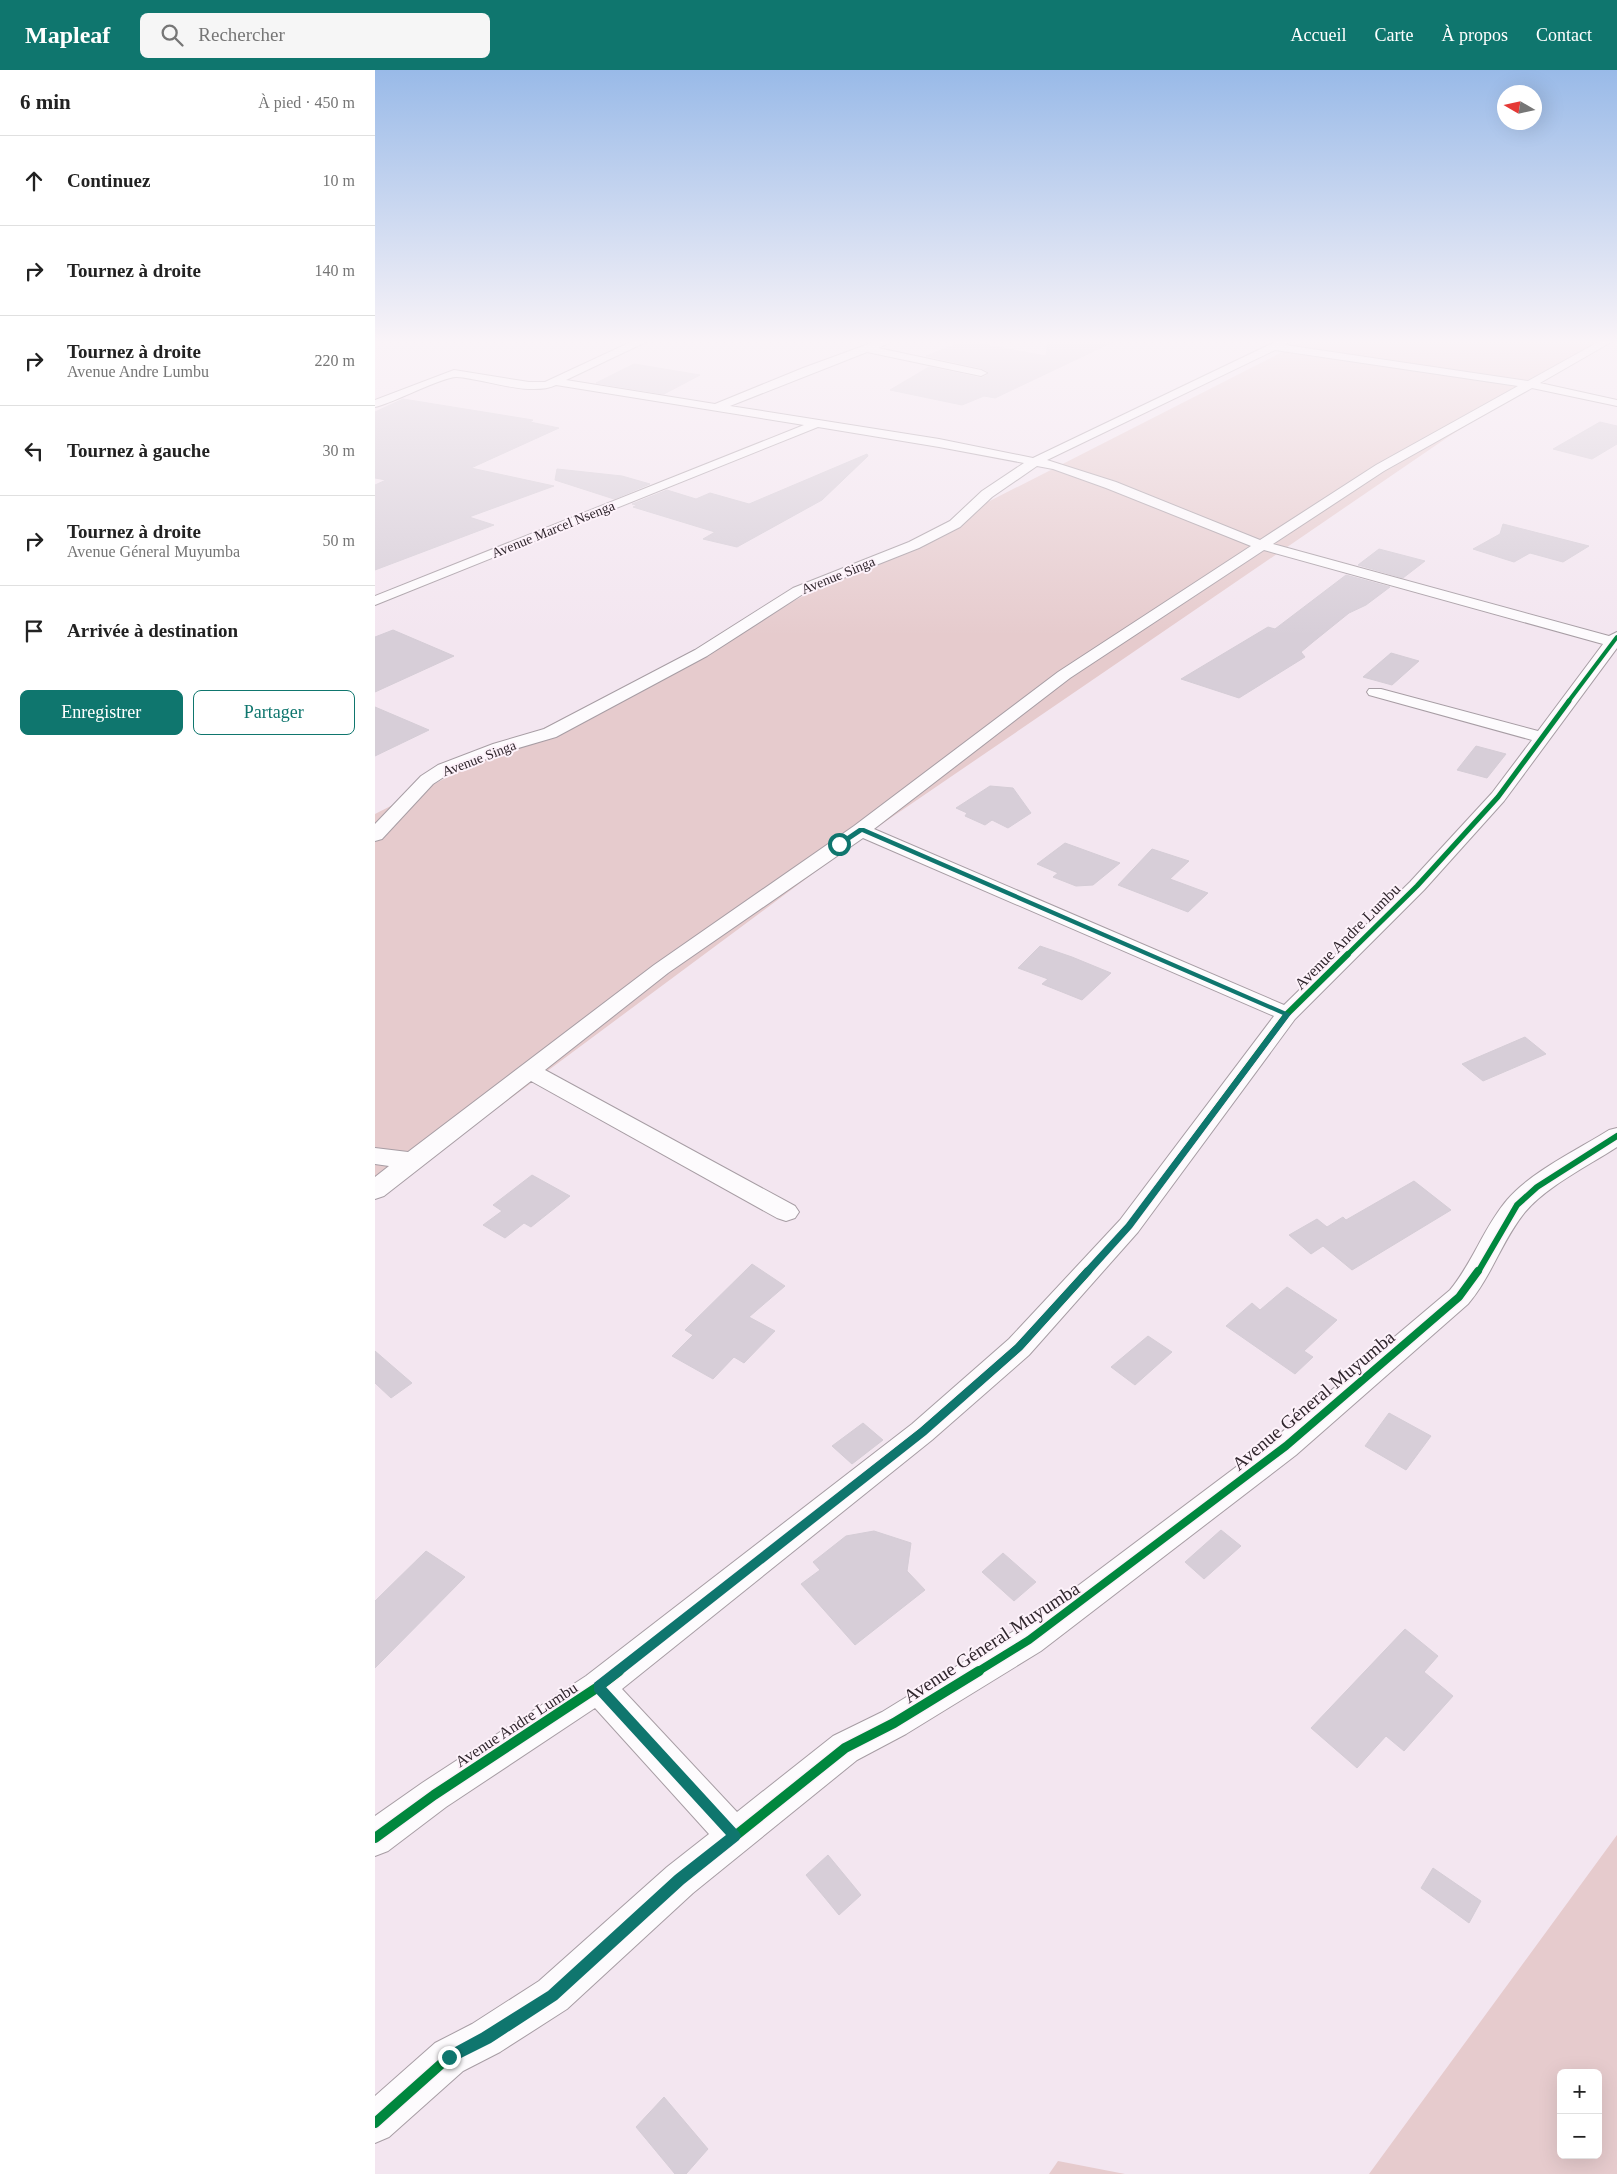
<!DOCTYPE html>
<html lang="fr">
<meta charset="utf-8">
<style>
body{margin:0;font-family:"Times New Roman",serif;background:#f6f6f6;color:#222}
.controls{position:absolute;right:15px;bottom:15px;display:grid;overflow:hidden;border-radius:8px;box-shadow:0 5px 20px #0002}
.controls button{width:45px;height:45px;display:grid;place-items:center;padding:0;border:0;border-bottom:1px solid #e0e0e0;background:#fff;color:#222;font:25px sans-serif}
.compass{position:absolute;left:1122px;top:15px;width:45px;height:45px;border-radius:50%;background:#fff;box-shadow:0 5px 20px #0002;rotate:279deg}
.stop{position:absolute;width:15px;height:15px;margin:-11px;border:4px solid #0f766e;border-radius:50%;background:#fff}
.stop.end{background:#0f766e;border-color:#fff;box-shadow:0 1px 5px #0008}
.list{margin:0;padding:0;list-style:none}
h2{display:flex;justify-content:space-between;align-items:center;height:65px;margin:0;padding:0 20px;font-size:21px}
h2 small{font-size:16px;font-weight:400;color:#767676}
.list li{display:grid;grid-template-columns:32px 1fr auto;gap:15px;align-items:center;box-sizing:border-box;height:90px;padding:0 20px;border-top:1px solid #e0e0e0}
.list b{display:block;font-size:19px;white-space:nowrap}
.list p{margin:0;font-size:16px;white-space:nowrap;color:#767676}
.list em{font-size:16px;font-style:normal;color:#767676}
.actions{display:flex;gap:10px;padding:15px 20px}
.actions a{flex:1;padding:11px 0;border:1px solid #0f766e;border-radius:8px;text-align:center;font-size:18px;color:#0f766e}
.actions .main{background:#0f766e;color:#fff}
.icon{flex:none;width:28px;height:28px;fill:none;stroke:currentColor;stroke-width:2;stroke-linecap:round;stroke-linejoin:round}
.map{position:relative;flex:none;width:1242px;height:2104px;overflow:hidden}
header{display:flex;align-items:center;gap:30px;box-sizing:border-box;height:70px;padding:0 25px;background:#0f766e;color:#fff}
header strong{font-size:24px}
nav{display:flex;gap:28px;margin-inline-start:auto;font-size:18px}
.search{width:350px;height:45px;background:#f6f6f6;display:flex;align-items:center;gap:12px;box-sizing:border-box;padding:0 18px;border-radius:8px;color:#767676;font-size:19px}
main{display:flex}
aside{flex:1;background:#fff}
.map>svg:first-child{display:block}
</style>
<header>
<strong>Mapleaf</strong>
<div class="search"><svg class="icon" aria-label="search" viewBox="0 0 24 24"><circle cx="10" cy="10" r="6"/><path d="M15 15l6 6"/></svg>Rechercher</div>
<nav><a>Accueil</a><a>Carte</a><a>À propos</a><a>Contact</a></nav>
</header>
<main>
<aside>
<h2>6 min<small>À pied · 450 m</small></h2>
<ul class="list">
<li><svg class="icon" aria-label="ahead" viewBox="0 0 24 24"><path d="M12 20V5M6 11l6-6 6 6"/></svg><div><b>Continuez</b></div><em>10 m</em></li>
<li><svg class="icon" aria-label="right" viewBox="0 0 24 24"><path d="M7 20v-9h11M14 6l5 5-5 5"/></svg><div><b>Tournez à droite</b></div><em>140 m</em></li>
<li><svg class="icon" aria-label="right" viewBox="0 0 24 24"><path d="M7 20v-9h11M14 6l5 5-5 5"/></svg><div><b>Tournez à droite</b><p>Avenue Andre Lumbu</p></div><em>220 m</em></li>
<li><svg class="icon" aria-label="left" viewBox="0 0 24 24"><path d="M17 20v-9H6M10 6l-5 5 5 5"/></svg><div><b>Tournez à gauche</b></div><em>30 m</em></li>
<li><svg class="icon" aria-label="right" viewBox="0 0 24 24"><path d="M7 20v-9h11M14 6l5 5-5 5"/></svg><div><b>Tournez à droite</b><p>Avenue Géneral Muyumba</p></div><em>50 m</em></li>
<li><svg class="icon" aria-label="arrive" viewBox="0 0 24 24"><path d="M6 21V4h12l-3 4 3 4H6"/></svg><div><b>Arrivée à destination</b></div></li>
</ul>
<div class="actions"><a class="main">Enregistrer</a><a>Partager</a></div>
</aside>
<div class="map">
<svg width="1242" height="2104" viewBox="0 0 1242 2104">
<rect width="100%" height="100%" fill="#f3e6f0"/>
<g fill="#e6cbcd" fill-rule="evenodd">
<path d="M 929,271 L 1226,271 L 1073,367 L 479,773 L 0,1129 L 0,744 Z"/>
<path d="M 1242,1765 L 1242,2104 L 994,2104 ZM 1186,2003 L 1223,2003 L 1223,2085 L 1186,2085 Z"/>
<path d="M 683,2091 L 750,2104 L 674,2104 Z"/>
</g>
<g fill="#d7ced8" stroke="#d5cdd6">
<path d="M 589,271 L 671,286 L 673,271 L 740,271 L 620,328 L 609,326 L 587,335 L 515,320 L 554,297 L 606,308 L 613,305 L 613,301 L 606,298 L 551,286 Z"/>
<path d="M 259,294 L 325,305 L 289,324 L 221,313 Z"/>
<path d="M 28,329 L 158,350 L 155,352 L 184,358 L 96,398 L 179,416 L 94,447 L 119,455 L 0,500 L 0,415 L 11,410 L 0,408 L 0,342 Z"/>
<path d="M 1225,352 L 1242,356 L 1242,374 L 1217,389 L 1178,379 Z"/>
<path d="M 492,384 L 493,386 L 447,430 L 362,477 L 328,469 L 340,462 L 258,437 L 262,435 L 257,434 L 292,420 L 321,429 L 335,423 L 374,434 Z"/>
<path d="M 182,399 L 247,406 L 275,414 L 239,429 L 180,410 Z"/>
<path d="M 1128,454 L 1214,476 L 1188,492 L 1155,483 L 1139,492 L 1098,479 L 1125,464 Z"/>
<path d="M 1004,479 L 1050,491 L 1028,508 L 983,495 Z"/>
<path d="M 971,505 L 1015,517 L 991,535 L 974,543 L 938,572 L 926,582 L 930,587 L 864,628 L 806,609 L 893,557 L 900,559 Z"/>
<path d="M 18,560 L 79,586 L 0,622 L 0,567 Z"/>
<path d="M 1016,583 L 1044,591 L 1017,615 L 988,607 Z"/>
<path d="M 0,637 L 54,660 L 0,686 Z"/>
<path d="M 1101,676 L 1131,684 L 1112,708 L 1082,700 Z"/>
<path d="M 615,716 L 638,718 L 656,743 L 633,758 L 617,750 L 610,755 L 590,746 L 592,743 L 581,738 Z"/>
<path d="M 690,773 L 745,793 L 718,815 L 701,816 L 678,807 L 683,803 L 662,794 Z"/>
<path d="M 777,779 L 814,791 L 795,809 L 833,823 L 813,842 L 743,815 Z"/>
<path d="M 665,876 L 697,887 L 736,903 L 707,930 L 667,914 L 673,909 L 643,898 Z"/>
<path d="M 1150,967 L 1171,984 L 1108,1011 L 1087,994 Z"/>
<path d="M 157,1105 L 195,1126 L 156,1157 L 149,1153 L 130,1168 L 108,1155 L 127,1141 L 118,1135 Z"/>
<path d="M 1039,1111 L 1076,1140 L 977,1200 L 948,1176 L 936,1184 L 914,1165 L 942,1149 L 952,1157 L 968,1147 L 971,1150 Z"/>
<path d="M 377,1194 L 410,1216 L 374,1247 L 400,1261 L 369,1293 L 359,1287 L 338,1309 L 297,1286 L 318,1265 L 310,1260 Z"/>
<path d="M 912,1217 L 962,1250 L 929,1281 L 938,1287 L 920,1304 L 851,1256 L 877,1233 L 885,1240 Z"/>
<path d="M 773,1266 L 797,1282 L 760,1315 L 736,1297 Z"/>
<path d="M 0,1281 L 37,1313 L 16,1328 L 0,1313 Z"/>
<path d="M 1014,1343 L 1056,1366 L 1031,1400 L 990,1376 Z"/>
<path d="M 488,1353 L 508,1370 L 477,1394 L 457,1376 Z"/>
<path d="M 846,1460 L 866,1476 L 829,1509 L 810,1492 Z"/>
<path d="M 499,1461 L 536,1473 L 532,1501 L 550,1520 L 480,1575 L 426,1514 L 445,1500 L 438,1492 L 471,1466 Z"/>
<path d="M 51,1481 L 90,1507 L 0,1598 L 0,1531 Z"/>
<path d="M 628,1483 L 661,1512 L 639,1531 L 607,1502 Z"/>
<path d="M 1030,1559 L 1063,1586 L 1049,1602 L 1078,1626 L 1029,1681 L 1011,1666 L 982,1698 L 936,1658 Z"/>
<path d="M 453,1785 L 486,1825 L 464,1845 L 431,1805 Z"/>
<path d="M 1058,1798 L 1106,1831 L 1094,1853 L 1046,1818 Z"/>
<path d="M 289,2027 L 333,2079 L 311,2104 L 300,2104 L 261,2057 Z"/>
</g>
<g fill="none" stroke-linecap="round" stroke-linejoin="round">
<g stroke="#a79da4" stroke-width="2">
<path id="street" d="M 258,271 L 273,271 L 191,310 L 340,334 L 428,298 L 502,271 L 518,271 L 503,278 L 606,300 L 612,303 L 606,306 L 492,282 L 355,336 L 564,369 L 658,388 L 902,271 L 916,271 L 910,275 L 1153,311 L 1225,271 L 1238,271 L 1165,313 L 1242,330 L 1242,336 L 1157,318 L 1009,401 L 898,474 L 1234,566 L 1242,562 L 1242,578 L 1129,731 L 1049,820 L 920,949 L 763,1162 L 654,1285 L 557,1370 L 247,1619 L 362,1742 L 458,1666 L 507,1642 L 642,1559 L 688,1527 L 901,1367 L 1075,1220 C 1098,1192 1109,1157 1132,1130 C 1154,1103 1204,1079 1234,1060 L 1242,1058 L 1242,1077 C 1213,1096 1172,1116 1150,1142 C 1127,1170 1117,1206 1093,1234 L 921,1385 L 666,1581 L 531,1664 L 482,1690 L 318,1823 L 192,1939 L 125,1982 L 88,2001 L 14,2067 L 0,2073 L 0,2026 L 60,1973 L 97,1954 L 164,1911 L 292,1797 L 334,1764 L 220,1638 L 71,1737 L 13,1781 L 0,1786 L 0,1746 L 47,1713 L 211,1606 L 537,1354 L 634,1269 L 745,1150 L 899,946 L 488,768 L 293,903 L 170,1000 L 420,1136 L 424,1142 L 420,1148 L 411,1151 L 402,1148 L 156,1011 L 9,1126 L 0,1129 L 0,1107 L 14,1096 L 0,1094 L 0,1078 L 33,1082 L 279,895 L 479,756 L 683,602 L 876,476 L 731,418 L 678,399 L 662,396 L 617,427 L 585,457 L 544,478 L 428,524 L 332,586 L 181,667 L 130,682 L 75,703 L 58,714 L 7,769 L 0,771 L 0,754 L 46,706 L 63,695 L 118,674 L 169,659 L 320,580 L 418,518 L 534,472 L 575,451 L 607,421 L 649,393 L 564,377 L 443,357 L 0,535 L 0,526 L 429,355 L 181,315 C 155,327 110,309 82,307 C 68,306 19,333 0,337 L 0,330 L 79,300 L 154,312 L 170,312 ZM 900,280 L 1143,316 L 1001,395 L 885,470 L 741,412 L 672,390 ZM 889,480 L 1228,574 L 1163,661 L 1006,619 L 994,619 L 992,622 L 994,625 L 1157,670 L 1117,723 L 1035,812 L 909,935 L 499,759 L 695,608 Z"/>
</g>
<use href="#street" fill="#fdfbfd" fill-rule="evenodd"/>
<g stroke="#fdf2fa" stroke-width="5.5">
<path id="cycleway-far4" d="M 1193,632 L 1242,567"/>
</g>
<g stroke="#fdf2fa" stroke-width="8">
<path id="cycleway-far3" d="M 972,885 L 1042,816 L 1123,727 L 1194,631"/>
</g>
<g stroke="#fdf2fa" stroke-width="9">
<g id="cycleway-far2">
<path d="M 712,1202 L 754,1156 L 912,944 L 973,884"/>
<path d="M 1103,1202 L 1142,1135 L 1162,1117 L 1242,1066"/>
</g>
</g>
<g stroke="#fdf2fa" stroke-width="11">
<g id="cycleway-far1">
<path d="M 242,1602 L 547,1362 L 644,1277 L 713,1201"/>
<path d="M 602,1602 L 654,1570 L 911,1376 L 1084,1227 L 1103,1201"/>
</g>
</g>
<g stroke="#fdf2fa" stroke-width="13">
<g id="cycleway">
<path d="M 0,1768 L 59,1725 L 223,1617 L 244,1601"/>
<path d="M 0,2053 L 74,1987 L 111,1968 L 178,1925 L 305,1810 L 470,1678 L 519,1653 L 604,1601"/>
</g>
</g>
<use href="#cycleway-far4" stroke="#00873e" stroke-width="4"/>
<use href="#cycleway-far3" stroke="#00873e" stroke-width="5"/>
<use href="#cycleway-far2" stroke="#00873e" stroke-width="6"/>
<use href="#cycleway-far1" stroke="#00873e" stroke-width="8"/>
<use href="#cycleway" stroke="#00873e" stroke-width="10"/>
</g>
<linearGradient id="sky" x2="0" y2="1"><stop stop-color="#99bae8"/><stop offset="0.48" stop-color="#faf4f8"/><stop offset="1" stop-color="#faf4f8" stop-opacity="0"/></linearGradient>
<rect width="1242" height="566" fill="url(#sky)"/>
<path fill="#0f766e" d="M 484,758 L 489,758 L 916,944 L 757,1158 L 647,1280 L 551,1365 L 231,1617 L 364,1762 L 366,1766 L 364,1770 L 309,1814 L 182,1930 L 116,1973 L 74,1994 L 69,1992 L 67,1987 L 69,1983 L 106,1963 L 173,1921 L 300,1805 L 351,1765 L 219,1621 L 219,1613 L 544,1359 L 640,1275 L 751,1154 L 908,945 L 487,762 L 466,776 L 462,776 L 462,773 Z"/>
<g text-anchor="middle" stroke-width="4" stroke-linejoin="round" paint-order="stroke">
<g font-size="14" fill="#30262d" stroke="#fdf2fa">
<text transform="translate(178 459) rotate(-22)" y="5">Avenue Marcel Nsenga</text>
<text transform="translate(463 505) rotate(-22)" y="5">Avenue Singa</text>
<text transform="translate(104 688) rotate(-21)" y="5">Avenue Singa</text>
</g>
<g font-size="16" fill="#30262d" stroke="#fdf2fa">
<text transform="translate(972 866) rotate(-45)" y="6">Avenue Andre Lumbu</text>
<text transform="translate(141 1654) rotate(-33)" y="6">Avenue Andre Lumbu</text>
</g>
<g font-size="19" fill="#30262d" stroke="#fdf2fa">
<text transform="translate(938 1330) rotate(-40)" y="7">Avenue Géneral Muyumba</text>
<text transform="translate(616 1572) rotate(-33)" y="7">Avenue Géneral Muyumba</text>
</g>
</g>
</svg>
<div class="controls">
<button>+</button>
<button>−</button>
</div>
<svg class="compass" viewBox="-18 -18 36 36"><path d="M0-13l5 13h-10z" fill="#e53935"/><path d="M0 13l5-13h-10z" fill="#767676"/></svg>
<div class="stop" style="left:464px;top:774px"></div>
<div class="stop end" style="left:74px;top:1987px"></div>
</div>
</main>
